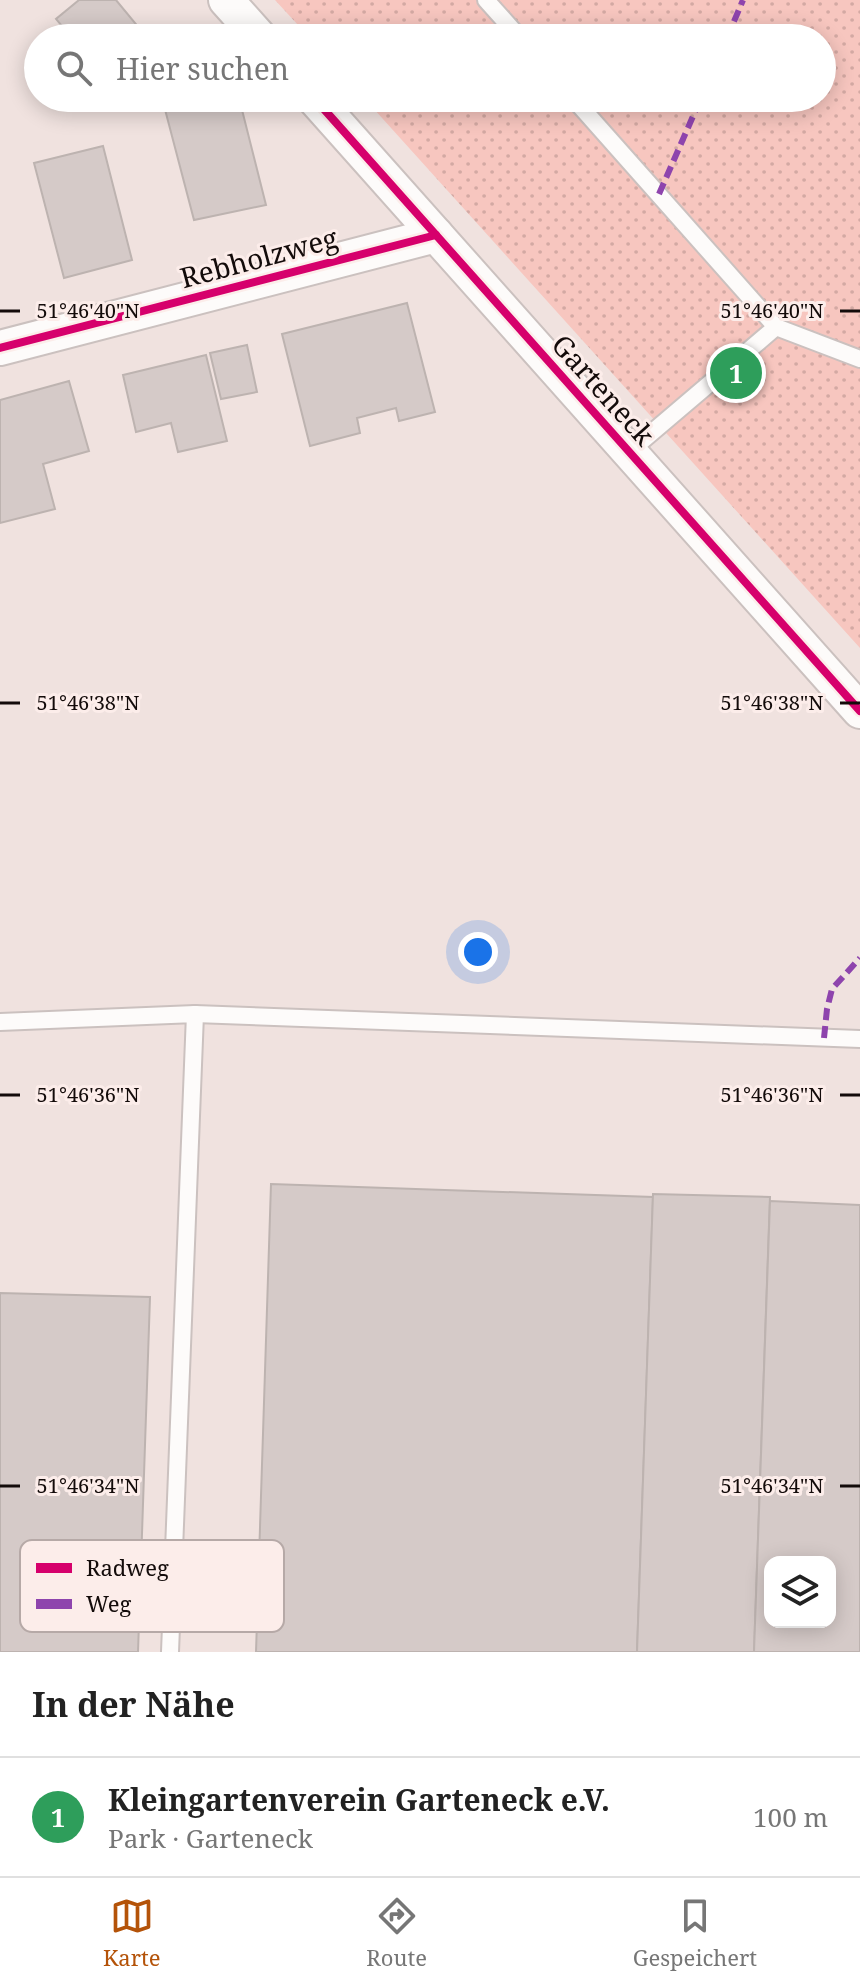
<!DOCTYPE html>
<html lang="de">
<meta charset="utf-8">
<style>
body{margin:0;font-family:"Noto Serif",serif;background:#f6f6f6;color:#222}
.controls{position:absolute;right:24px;bottom:24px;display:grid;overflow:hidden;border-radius:16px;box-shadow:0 4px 20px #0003}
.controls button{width:72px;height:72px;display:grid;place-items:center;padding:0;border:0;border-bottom:2px solid #e0e0e0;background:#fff;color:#222;font:40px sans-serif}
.you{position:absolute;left:478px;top:952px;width:28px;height:28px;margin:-20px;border:6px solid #fff;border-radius:50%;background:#1a73e8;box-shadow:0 0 0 12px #1a73e833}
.badge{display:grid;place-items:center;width:52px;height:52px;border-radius:50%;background:#b45309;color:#fff;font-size:26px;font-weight:700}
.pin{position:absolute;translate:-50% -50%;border:4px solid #fff;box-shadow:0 2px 8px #0006}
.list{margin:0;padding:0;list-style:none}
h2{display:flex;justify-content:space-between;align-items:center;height:104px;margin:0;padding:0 32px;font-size:34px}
h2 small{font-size:26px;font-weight:400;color:#767676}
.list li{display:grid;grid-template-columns:52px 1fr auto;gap:24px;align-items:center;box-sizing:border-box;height:120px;padding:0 32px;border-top:2px solid #e0e0e0}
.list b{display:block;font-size:30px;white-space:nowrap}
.list p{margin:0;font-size:26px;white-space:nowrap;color:#767676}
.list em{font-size:26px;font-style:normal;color:#767676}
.icon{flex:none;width:44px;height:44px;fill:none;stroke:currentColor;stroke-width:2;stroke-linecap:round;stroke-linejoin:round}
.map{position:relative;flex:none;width:860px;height:1652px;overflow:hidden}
.search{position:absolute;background:#fff;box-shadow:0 4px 20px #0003;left:24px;right:24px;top:24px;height:88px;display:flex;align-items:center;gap:20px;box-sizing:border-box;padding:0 28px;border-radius:44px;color:#767676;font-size:30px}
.sheet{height:224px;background:#fff}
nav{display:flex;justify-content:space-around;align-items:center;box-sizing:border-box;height:112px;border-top:2px solid #e0e0e0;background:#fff;font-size:22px;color:#767676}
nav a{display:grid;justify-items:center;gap:4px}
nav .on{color:#b45309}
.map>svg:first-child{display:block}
</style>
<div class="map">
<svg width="860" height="1652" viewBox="0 0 860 1652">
<defs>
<pattern id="garden-dots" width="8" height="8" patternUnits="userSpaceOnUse" patternTransform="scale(2)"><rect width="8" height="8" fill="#f7c6bf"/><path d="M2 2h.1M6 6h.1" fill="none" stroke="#d3a9a3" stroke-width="1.8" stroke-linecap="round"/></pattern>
</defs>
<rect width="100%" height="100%" fill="#f0e2df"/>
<path fill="url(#garden-dots)" d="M 275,0 L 860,0 L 860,648 L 364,98 L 822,98 L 822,38 L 310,38 Z"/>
<g fill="#d5cac8" stroke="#bdb3b0" stroke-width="2" fill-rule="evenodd">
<path d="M 79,0 L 116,0 L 140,29 L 129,38 L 72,38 L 56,19 Z"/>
<path d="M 162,98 L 239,98 L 266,205 L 194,220 Z"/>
<path d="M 103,146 L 132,260 L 64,278 L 34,163 Z"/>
<path d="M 407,303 L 435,412 L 399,421 L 396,408 L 357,418 L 360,433 L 310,446 L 282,334 Z"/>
<path d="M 247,345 L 257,392 L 221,399 L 210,353 Z"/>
<path d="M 206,355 L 227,441 L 178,452 L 171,423 L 136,432 L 123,375 Z"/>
<path d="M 69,381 L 89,451 L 43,464 L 55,509 L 0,523 L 0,400 Z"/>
<path d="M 271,1184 L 653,1197 L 637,1652 L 256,1652 Z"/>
<path d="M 653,1194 L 770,1197 L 754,1652 L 637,1652 Z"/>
<path d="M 770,1201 L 860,1205 L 860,1652 L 754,1652 ZM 770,1562 L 830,1562 L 830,1622 L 770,1622 Z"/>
<path d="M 0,1293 L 150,1297 L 138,1652 L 0,1652 Z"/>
</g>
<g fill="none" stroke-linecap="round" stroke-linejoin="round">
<g stroke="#cbc1bf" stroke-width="20">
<g id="lane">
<path d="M 486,0 L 520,38"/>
<path d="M 573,98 L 776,327 L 629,452"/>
<path d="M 776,327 L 860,359"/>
<path d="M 195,1014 L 860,1039"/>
<path d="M 0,1022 L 195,1014 L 170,1652"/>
</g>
</g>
<g stroke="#cbc1bf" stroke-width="38">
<g id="street">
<path d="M 226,0 L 260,38"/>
<path d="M 314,98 L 860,711"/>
<path d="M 0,348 L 436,235"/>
</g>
</g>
<use href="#lane" stroke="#fdfbfa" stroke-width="16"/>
<use href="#street" stroke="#fdfbfa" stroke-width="34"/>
<g stroke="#8e44ad" stroke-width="6" stroke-dasharray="12 6" stroke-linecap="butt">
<path d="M 727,38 L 743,0"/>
<path d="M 659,194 L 701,98"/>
<path d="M 824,1038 L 827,1009 L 832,989 L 860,958"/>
</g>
<g stroke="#fcedea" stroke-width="13">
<g id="cycleway">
<path d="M 314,98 L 860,711"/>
<path d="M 0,348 L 436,235"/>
</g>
</g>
<use href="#cycleway" stroke="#d6006c" stroke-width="8"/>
</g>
<path fill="none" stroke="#130b0a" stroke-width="3" d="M 0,311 L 20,311M 840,311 L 860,311M 0,703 L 20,703M 840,703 L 860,703M 0,1095 L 20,1095M 840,1095 L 860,1095M 0,1486 L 20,1486M 840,1486 L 860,1486"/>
<g text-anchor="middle" stroke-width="6" stroke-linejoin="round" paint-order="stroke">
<g font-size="28" fill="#130b0a" stroke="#fcedea">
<text transform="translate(259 258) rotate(-15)" y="10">Rebholzweg</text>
<text transform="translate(603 390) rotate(48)" y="10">Garteneck</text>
</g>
</g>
<rect x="20" y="1540" width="264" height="92" rx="12" fill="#fcedea" stroke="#b6a9a7" stroke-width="2"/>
<rect x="36" y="1563" width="36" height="10" fill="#d6006c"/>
<rect x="36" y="1599" width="36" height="10" fill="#8e44ad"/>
<g font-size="22" fill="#130b0a">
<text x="86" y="1576">Radweg</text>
<text x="86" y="1612">Weg</text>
</g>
<g font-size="20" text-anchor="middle" fill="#130b0a" stroke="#fcedea" stroke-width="6" stroke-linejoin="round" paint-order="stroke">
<text x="88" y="318">51°46'40"N</text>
<text x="772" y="318">51°46'40"N</text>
<text x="88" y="710">51°46'38"N</text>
<text x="772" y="710">51°46'38"N</text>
<text x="88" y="1102">51°46'36"N</text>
<text x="772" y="1102">51°46'36"N</text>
<text x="88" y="1493">51°46'34"N</text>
<text x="772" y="1493">51°46'34"N</text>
</g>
</svg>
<div class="controls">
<button><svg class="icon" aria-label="layers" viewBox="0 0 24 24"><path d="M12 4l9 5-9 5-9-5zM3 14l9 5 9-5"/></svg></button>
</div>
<div class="you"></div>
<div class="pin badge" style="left:736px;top:373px;background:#2e9e5b">1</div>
<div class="search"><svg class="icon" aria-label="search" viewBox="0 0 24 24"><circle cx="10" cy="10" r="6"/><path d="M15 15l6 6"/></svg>Hier suchen</div>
</div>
<section class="sheet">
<h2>In der Nähe<small></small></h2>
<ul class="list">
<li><span class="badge" style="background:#2e9e5b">1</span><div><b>Kleingartenverein Garteneck e.V.</b><p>Park · Garteneck</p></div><em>100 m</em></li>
</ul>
</section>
<nav>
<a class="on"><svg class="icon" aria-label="map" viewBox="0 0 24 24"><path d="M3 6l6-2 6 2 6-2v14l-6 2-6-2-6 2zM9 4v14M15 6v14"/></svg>Karte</a>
<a><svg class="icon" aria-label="directions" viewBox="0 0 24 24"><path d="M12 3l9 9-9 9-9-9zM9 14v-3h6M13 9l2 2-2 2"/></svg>Route</a>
<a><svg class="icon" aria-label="saved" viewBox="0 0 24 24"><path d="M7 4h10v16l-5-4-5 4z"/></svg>Gespeichert</a>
</nav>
